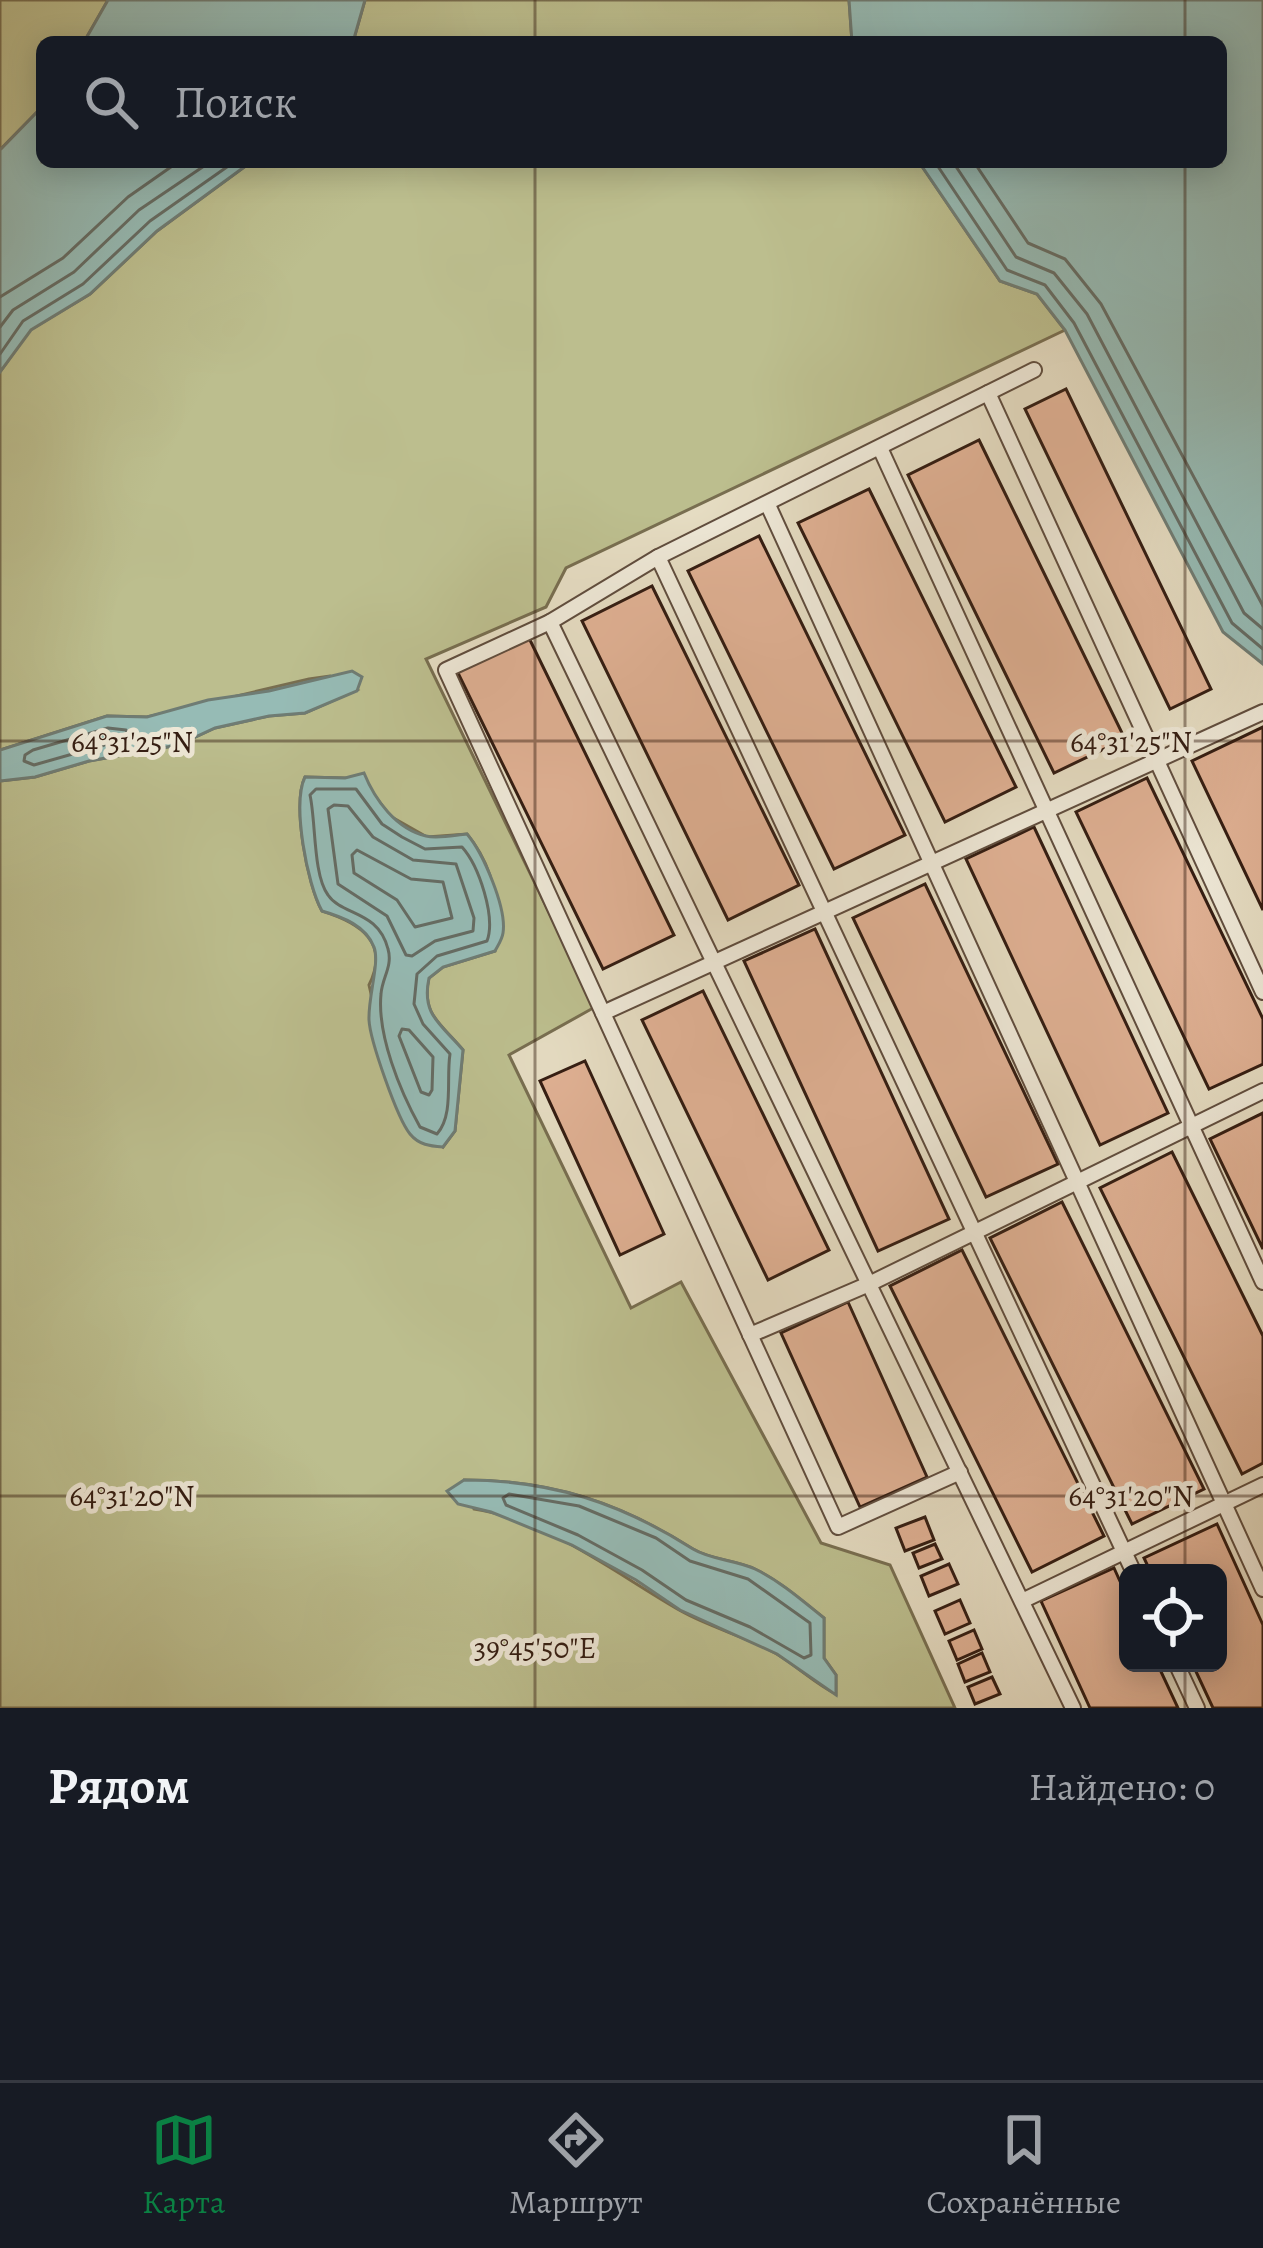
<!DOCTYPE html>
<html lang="ru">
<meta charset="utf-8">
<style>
body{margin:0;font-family:Alegreya,serif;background:#20242c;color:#f1f3f6}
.controls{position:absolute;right:36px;bottom:36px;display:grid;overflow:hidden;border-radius:18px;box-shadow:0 6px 30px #0003}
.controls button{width:108px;height:108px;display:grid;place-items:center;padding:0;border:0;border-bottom:3px solid #363941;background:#171b24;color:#f1f3f6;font:60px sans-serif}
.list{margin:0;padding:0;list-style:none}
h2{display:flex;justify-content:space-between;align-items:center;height:156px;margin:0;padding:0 48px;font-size:51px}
h2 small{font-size:39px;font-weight:400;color:#9ea1a6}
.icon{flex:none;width:66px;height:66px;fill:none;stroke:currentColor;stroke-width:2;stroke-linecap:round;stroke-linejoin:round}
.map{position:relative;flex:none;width:1263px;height:1708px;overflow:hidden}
.search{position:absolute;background:#171b24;box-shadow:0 6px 30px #0003;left:36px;right:36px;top:36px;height:132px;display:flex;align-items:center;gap:30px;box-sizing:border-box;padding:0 42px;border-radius:18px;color:#9ea1a6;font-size:45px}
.sheet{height:372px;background:#171b24}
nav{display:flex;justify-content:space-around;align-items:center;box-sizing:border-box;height:168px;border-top:3px solid #363941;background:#171b24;font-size:33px;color:#9ea1a6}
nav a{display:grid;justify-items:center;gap:6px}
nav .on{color:#0b8043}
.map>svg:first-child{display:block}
</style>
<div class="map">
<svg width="1263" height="1708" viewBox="0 0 1263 1708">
<rect width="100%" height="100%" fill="#e5dcc2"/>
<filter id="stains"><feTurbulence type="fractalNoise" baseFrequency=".00167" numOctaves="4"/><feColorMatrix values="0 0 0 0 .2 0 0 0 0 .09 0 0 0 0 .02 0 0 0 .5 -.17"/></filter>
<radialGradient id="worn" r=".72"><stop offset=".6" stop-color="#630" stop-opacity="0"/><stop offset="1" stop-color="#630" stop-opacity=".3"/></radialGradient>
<g fill="#bcbe8e" stroke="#786e50" stroke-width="3" fill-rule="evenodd">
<path d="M 0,0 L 108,0 L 84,42 L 42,42 L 42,107 L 0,150 Z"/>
<path d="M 365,0 L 849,0 L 852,42 L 353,42 Z"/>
<path d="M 251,162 L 919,162 L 1000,281 L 1037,294 L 1065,330 L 566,568 L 546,607 L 426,659 L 595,1007 L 509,1055 L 631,1308 L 681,1282 L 821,1543 L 890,1565 L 955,1708 L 0,1708 L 0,781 L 35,777 L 89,761 L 178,745 L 215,728 L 269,716 L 305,713 L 357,690 L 330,676 L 309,679 L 147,717 L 107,716 L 0,750 L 0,372 L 30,330 L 90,294 L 157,231 ZM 305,777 L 345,778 L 372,792 L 390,816 L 427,837 L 467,834 C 495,868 501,909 495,951 L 443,967 L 429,978 C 421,1015 441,1023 463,1050 L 455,1131 L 443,1147 L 397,1106 L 369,985 C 390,943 361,923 322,911 C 307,884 292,804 305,777 ZM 465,1480 C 553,1480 620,1503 693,1549 C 711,1560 736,1560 755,1569 C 780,1581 802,1601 824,1618 L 824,1658 L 836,1675 L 836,1694 C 814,1683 796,1665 775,1653 C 745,1636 711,1628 681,1611 C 616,1574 551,1521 474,1509 Z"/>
</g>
<g fill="#96bbb5" stroke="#6f7c74" stroke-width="3">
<path d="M 108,0 L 365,0 L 353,42 L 84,42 Z"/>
<path d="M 849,0 L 1263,0 L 1263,664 L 1223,632 L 1065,330 L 1037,294 L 1000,281 L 919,162 L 1221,162 L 1221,42 L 852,42 Z"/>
<path d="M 42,107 L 42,162 L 251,162 L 157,231 L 90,294 L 31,330 L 0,372 L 0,150 Z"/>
<path d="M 352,671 L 362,677 L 357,691 L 305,713 L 269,716 L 215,728 L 178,745 L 89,761 L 35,777 L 0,781 L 0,750 L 107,716 L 147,717 L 208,700 L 269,691 Z"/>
<path d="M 364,773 C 375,800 396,829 426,836 C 438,839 455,835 467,834 C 483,853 507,908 503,933 C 502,940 498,945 495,951 L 443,967 L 429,978 C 421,1015 441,1024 463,1050 L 455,1131 L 443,1147 C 430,1146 419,1145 410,1134 C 397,1118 370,1040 369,1020 C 368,997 380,962 374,947 C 366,926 343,917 322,911 C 307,884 292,804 305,777 L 345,778 Z"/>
<path d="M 464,1480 C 551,1480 621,1503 693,1549 C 711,1560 736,1560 755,1569 C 780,1581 803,1601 824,1618 L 824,1658 L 836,1675 L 836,1695 L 777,1654 L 680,1610 L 636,1580 L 572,1545 L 491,1512 L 458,1504 L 447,1491 Z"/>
</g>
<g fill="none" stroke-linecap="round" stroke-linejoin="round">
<g stroke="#656c64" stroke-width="3">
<path d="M 935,162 L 1007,270 L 1045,285 L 1074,323 L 1232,623 L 1263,649"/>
<path d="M 953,162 L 1016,257 L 1054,273 L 1087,314 L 1244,613 L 1263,629"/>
<path d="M 974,162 L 1028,243 L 1065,259 L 1101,304 L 1263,606"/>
<path d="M 0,297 L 63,258 L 128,197 L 178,162"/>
<path d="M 0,327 L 13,310 L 74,272 L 139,210 L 210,162"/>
<path d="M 0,354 L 23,321 L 83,284 L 150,221 L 234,162"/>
<path d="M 108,728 L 126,730 L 129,738 L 34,765 L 24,761 L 25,755 L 33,750 Z"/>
<path d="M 316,789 L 356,789 L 382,824 L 402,837 L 425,849 L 462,847 C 479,866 496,917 487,941 L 437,956 L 417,974 L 414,1004 L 423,1024 L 450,1054 C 446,1079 454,1115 437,1134 L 420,1127 C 400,1091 377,1035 381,994 C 382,978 393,966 388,949 C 378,910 342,916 328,895 C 313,875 316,822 310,795 Z"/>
<path d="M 334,805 L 348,806 L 373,837 L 413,860 L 456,864 L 474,918 L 473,931 L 435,941 L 412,956 L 406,955 L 387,916 L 338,884 L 328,809 Z"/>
<path d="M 357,850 L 411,879 L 443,882 L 452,918 L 415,927 L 397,900 L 354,873 L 352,855 Z"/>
<path d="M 402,1029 L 409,1030 L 433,1057 L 432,1090 L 429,1095 L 421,1092 L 399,1036 Z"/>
<path d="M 509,1494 L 579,1506 L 656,1538 L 690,1561 L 748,1579 L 810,1623 L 811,1655 L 804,1658 L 750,1627 L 686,1600 L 642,1570 L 578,1535 L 506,1505 L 503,1498 Z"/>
</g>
</g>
<g fill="#dfb093" stroke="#341d12" stroke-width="3">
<path d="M 1066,389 L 1211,689 L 1170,709 L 1025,409 Z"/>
<path d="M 979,440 L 1125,739 L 1054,773 L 908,475 Z"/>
<path d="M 869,489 L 1016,787 L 945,822 L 798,523 Z"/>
<path d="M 759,536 L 905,835 L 834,869 L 688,571 Z"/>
<path d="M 652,586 L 799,885 L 728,920 L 582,621 Z"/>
<path d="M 528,636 L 674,935 L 603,969 L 457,671 Z"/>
<path d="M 1263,727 L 1263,910 L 1192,761 Z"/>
<path d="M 1147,778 L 1263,1019 L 1263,1064 L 1209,1089 L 1076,812 Z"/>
<path d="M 1034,827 L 1168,1113 L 1100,1145 L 966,859 Z"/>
<path d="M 925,884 L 1058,1164 L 986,1197 L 853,918 Z"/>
<path d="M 815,929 L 949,1219 L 878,1251 L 744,961 Z"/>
<path d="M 703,991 L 829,1250 L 768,1280 L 642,1020 Z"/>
<path d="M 585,1061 L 664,1234 L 620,1255 L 540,1081 Z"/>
<path d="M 1263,1113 L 1263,1249 L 1210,1139 Z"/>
<path d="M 1172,1152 L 1263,1336 L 1263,1463 L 1242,1474 L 1100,1188 Z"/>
<path d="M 1062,1202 L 1204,1489 L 1132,1524 L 990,1238 Z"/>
<path d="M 962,1250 L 1104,1536 L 1032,1572 L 890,1286 Z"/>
<path d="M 848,1302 L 927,1477 L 860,1507 L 781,1333 Z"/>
<path d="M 925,1517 L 934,1540 L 905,1551 L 896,1528 Z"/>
<path d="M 1217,1524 L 1263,1625 L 1263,1708 L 1213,1708 L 1192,1663 L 1218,1663 L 1218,1573 L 1151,1573 L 1144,1558 Z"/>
<path d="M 935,1544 L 942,1559 L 919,1568 L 913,1553 Z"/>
<path d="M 949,1564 L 958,1584 L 929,1596 L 921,1576 Z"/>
<path d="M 1114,1568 L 1128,1599 L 1128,1663 L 1157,1663 L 1178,1708 L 1090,1708 L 1041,1601 Z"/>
<path d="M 960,1600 L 970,1623 L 945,1634 L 935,1611 Z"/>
<path d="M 974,1630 L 982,1649 L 957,1660 L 949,1641 Z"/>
<path d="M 982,1653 L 990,1672 L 965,1682 L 958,1664 Z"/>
<path d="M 992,1677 L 1000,1694 L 975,1704 L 968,1687 Z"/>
</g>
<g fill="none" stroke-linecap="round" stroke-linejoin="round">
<g stroke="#604d3e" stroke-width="18">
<g id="lane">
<path d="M 1034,370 L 658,557 L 550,622 L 1073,1708"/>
<path d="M 988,393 L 1263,992"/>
<path d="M 880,448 L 1263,1282"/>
<path d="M 768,505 L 1263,1589"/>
<path d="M 658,557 L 1134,1573"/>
<path d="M 550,622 L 446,670 L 838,1527 L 960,1472"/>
<path d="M 603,1013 L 1263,712"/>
<path d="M 750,1335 L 869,1284 L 1263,1091"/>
<path d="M 1022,1601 L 1263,1485"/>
<path d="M 1176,1663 L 1197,1708"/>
</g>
</g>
<use href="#lane" stroke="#eee8d7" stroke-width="14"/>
</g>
<path fill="none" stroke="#341d12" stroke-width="3" stroke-opacity="0.45" d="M 535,0 L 535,42M 1185,0 L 1185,42M 535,162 L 535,1708M 1185,162 L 1185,1573M 0,741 L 1263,741M 0,1496 L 1263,1496M 1185,1663 L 1185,1708"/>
<g font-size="30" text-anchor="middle" fill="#341d12" stroke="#eee8d7" stroke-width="10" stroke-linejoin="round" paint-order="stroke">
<text x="132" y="752">64°31'25"N</text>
<text x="1131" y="752">64°31'25"N</text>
<text x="132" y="1506">64°31'20"N</text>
<text x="1131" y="1506">64°31'20"N</text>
<text x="535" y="1658">39°45'50"E</text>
</g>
<rect width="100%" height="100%" filter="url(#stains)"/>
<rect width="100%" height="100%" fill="url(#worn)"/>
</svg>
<div class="controls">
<button><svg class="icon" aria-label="locate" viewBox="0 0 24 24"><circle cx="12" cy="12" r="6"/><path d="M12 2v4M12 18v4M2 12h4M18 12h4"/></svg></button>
</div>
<div class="search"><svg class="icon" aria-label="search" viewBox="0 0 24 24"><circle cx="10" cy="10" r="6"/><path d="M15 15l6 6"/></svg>Поиск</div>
</div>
<section class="sheet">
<h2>Рядом<small>Найдено: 0</small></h2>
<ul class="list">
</ul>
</section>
<nav>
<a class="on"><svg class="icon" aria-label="map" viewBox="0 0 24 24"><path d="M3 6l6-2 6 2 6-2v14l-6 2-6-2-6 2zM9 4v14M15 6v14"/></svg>Карта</a>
<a><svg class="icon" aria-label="directions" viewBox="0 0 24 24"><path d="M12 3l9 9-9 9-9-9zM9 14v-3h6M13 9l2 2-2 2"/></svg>Маршрут</a>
<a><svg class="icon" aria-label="saved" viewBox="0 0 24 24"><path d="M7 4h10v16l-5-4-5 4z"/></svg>Сохранённые</a>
</nav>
